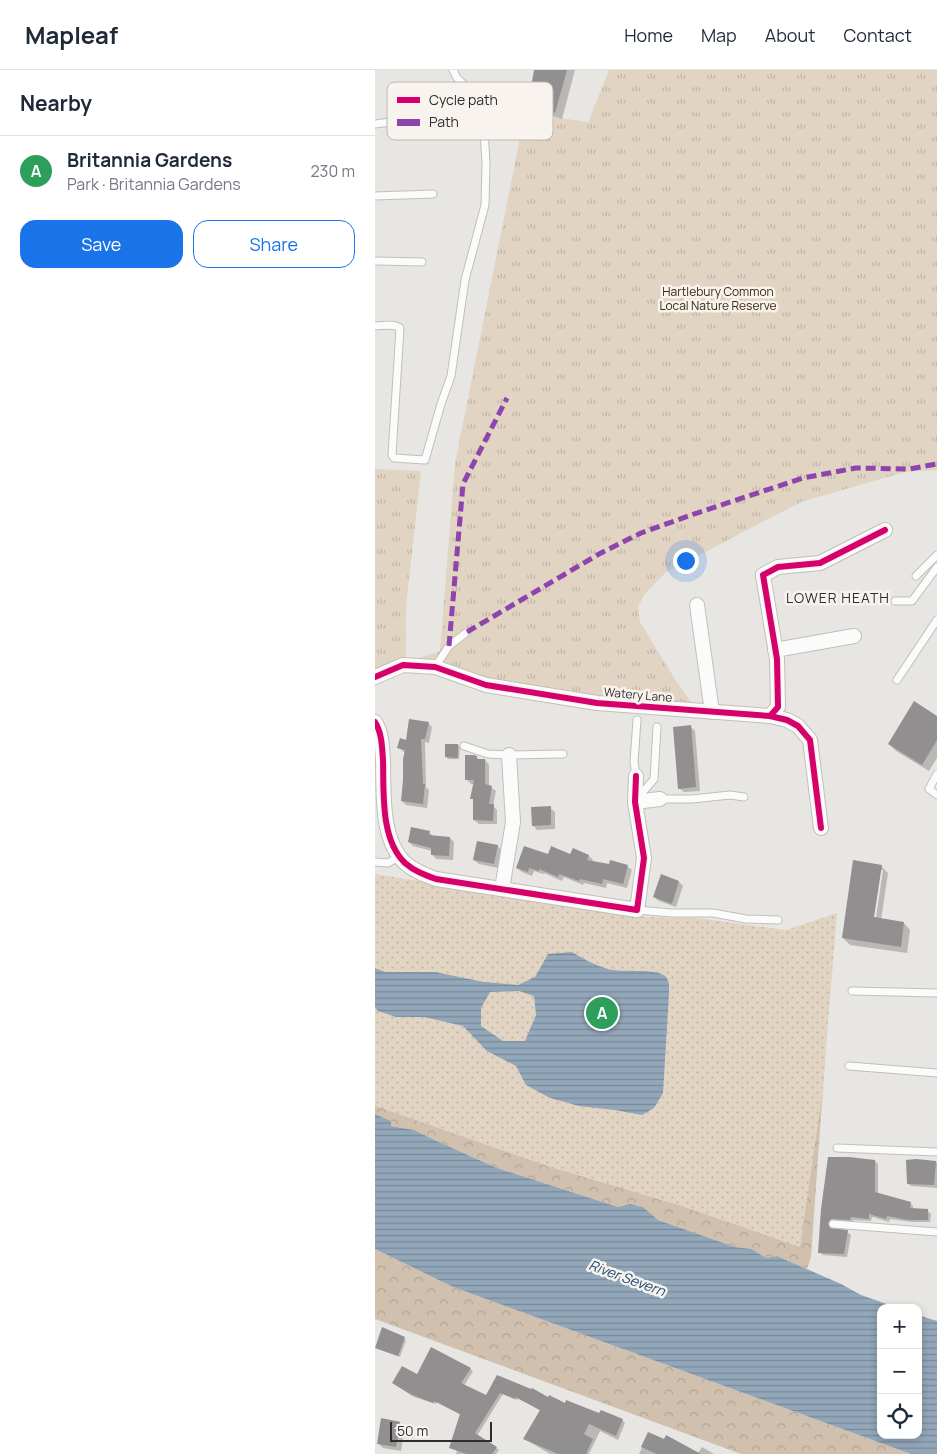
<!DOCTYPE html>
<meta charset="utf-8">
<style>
body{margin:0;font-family:Manrope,sans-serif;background:#f6f6f7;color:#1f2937}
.controls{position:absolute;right:15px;bottom:15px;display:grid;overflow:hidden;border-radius:10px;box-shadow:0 2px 8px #0003}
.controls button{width:45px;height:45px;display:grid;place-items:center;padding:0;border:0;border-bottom:1px solid #e0e1e3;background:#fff;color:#1f2937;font:25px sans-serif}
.scale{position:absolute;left:15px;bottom:12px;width:102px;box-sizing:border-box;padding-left:5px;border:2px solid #302e2c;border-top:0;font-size:14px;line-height:18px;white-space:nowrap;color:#302e2c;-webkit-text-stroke:4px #f8f3ee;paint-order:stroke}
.you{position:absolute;left:310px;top:490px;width:18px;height:18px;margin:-12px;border:4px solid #fff;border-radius:50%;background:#1a73e8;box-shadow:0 0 0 8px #1a73e833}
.badge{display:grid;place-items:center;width:32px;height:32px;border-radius:50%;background:#1a73e8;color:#fff;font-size:16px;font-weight:700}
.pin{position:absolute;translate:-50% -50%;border:2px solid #fff;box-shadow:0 1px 5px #0006}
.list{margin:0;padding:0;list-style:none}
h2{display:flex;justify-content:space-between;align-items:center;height:65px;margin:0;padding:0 20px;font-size:21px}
h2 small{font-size:16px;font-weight:400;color:#747a83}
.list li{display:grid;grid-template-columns:32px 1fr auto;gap:15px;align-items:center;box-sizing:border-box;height:70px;padding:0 20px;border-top:1px solid #e0e1e3}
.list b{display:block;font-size:19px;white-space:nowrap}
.list p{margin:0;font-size:16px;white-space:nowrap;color:#747a83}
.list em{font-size:16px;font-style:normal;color:#747a83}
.actions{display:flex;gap:10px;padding:15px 20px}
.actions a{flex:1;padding:11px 0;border:1px solid #1a73e8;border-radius:15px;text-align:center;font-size:18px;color:#1a73e8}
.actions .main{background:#1a73e8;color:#fff}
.icon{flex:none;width:28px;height:28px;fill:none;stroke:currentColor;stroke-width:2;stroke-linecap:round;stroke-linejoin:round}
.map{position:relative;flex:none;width:562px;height:1384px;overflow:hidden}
header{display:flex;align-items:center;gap:30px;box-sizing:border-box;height:70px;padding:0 25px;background:#fff;border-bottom:1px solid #e0e1e3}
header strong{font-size:24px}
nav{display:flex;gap:28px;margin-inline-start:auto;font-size:18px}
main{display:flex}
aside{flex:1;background:#fff}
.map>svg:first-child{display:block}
</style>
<header>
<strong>Mapleaf</strong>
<nav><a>Home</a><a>Map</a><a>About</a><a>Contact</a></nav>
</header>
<main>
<aside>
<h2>Nearby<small></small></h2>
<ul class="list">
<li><span class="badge" style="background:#2e9e5b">A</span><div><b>Britannia Gardens</b><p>Park · Britannia Gardens</p></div><em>230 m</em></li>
</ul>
<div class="actions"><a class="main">Save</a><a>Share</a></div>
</aside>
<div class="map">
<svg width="562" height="1384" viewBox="0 0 562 1384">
<defs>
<pattern id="grass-tufts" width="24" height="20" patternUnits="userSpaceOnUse" patternTransform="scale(1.25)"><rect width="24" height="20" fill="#e2d4c3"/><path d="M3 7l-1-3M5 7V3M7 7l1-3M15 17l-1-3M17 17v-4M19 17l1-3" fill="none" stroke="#c2b6a8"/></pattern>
<pattern id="forest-crowns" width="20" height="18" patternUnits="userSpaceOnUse" patternTransform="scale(1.25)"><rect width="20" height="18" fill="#d0c0ad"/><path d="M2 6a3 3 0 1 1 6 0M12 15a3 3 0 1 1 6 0" fill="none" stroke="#b3a595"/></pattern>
<pattern id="park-dots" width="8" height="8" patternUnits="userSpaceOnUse" patternTransform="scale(1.25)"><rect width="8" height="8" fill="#e2d4c3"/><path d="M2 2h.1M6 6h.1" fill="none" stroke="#c2b6a8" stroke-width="1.8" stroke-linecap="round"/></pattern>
<pattern id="water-rules" width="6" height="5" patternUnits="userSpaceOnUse" patternTransform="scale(1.25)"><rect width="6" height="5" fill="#93a7ba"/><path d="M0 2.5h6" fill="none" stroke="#788897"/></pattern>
</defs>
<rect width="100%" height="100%" fill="#e8e6e3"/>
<path fill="url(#grass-tufts)" d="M 234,0 L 562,0 L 562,400 L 530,402 L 426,432 L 290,503 L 269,525 L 263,537 L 265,552 L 303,614 L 323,642 L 235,634 L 28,595 L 0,607 L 0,399 L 46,401 L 31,537 L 31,588 L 44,588 L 65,581 L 80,393 L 150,43 L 213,52 Z"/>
<g fill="url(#forest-crowns)">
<path d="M 456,904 L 436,1187 L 432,1199 L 402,1186 L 391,1188 L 377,1179 L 360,1177 L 283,1150 L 268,1137 L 255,1134 L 243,1137 L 122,1098 L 66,1073 L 39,1060 L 16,1056 L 16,1051 L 0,1044 L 0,938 Z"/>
<path d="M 0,1179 L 78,1217 L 536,1384 L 366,1384 L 0,1249 Z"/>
</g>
<path fill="url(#park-dots)" d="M 0,804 L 257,846 L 297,848 L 322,848 L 411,860 L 462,843 L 447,1027 L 425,1177 L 303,1135 L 175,1097 L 0,1036 Z"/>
<g fill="url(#water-rules)" fill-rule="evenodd">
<path d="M 197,882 C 208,889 220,895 233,899 C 247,903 281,898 290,906 C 295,910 294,919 294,924 L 288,1023 L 279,1038 L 267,1045 L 240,1040 L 204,1036 L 175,1028 L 151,1015 L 141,996 L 112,981 L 88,956 L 49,947 L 21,947 L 3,941 L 0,938 L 0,898 L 10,902 L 60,902 L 109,912 L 143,915 L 160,907 L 173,884 ZM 144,921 L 159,926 L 161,945 L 150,971 L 128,971 L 106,956 L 106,938 L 115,922 Z"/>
<path d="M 0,1044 L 16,1051 L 16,1056 L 39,1060 L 66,1073 L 122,1098 L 243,1137 L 255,1134 L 268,1137 L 283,1150 L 360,1177 L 377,1179 L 391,1188 L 402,1186 L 466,1214 L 486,1225 L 523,1238 L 506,1238 L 506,1365 L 543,1365 L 543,1245 L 562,1251 L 562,1384 L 536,1384 L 78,1217 L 0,1179 Z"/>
</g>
<g fill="#0003" fill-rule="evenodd">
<path d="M 160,0 L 200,0 L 187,49 L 161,41 L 154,34 Z"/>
<path d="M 562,647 L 562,688 L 554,701 L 521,681 L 514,674 Z"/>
<path d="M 53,653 L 57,657 L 54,673 L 50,672 L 51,717 L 54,720 L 52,738 L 31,735 L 27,731 L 30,683 L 24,678 Z"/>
<path d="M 315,656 L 320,661 L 325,721 L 309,722 L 304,718 Z"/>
<path d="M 83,675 L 85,677 L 84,689 L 73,689 L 71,687 Z"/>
<path d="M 101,687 L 105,690 L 110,690 L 114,695 L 114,716 L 121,721 L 118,736 L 122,740 L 122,754 L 104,754 L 99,750 L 100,731 L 97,728 L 99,714 L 96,714 L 92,710 Z"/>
<path d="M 175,738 L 180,742 L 180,759 L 162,760 L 158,755 Z"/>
<path d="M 54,762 L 59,767 L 75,768 L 79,772 L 78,790 L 61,789 L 57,784 L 57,781 L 38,776 L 34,772 Z"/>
<path d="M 123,776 L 127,781 L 123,798 L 104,794 L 99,790 Z"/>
<path d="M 173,786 L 214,786 L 218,790 L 217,792 L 235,796 L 252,796 L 257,800 L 252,818 L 232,813 L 231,818 L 209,813 L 208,815 L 189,807 L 187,811 L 169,803 L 168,804 L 159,801 L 157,806 L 147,802 L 142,798 Z"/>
<path d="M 506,796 L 513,803 L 506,850 L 529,853 L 535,860 L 532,883 L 475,875 L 468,868 ZM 505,800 L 508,800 L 500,854 L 497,853 Z"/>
<path d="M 287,806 L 304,812 L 308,816 L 301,837 L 284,831 L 279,827 Z"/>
<path d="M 500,1091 L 503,1094 L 503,1124 L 535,1133 L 538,1136 L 538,1139 L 553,1141 L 556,1144 L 555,1152 L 537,1152 L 515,1149 L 514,1152 L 497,1147 L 496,1151 L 478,1150 L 478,1153 L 460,1152 L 455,1157 L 456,1160 L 472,1162 L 476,1165 L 472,1187 L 448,1185 L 445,1182 L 447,1140 Z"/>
<path d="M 532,1091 L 562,1092 L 562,1118 L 536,1116 L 533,1113 Z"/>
<path d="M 29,1268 L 31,1270 L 25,1287 L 3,1279 Z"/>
<path d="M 95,1299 L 98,1301 L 89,1316 L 111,1327 L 123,1307 L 190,1335 L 247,1350 L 250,1353 L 243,1370 L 225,1361 L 214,1384 L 175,1384 L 150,1369 L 166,1341 L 143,1328 L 142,1330 L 128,1324 L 102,1366 L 121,1378 L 124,1380 L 121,1384 L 81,1384 L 82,1381 L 75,1377 L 86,1345 L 62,1332 L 61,1334 L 39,1327 L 18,1313 L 42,1306 Z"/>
<path d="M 24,1357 L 29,1361 L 26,1381 L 8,1378 L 4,1374 Z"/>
<path d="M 274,1363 L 323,1383 L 327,1377 L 339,1384 L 264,1384 Z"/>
</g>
<g fill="#918f8f">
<path d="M 159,0 L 192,0 L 180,43 L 153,34 Z"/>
<path d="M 539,631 L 562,646 L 562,670 L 547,695 L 513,674 Z"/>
<path d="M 34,649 L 54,652 L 50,669 L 46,669 L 48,714 L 50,714 L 48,734 L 26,731 L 28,710 L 28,689 L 30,680 L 22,678 L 25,668 L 31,670 Z"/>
<path d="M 316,655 L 321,717 L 303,719 L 298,657 Z"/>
<path d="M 70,674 L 83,674 L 83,688 L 70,687 Z"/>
<path d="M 90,685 L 99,685 L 102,686 L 102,689 L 110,689 L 110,714 L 117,716 L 114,734 L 119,734 L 118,751 L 98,750 L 98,729 L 95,729 L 99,710 L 90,710 Z"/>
<path d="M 176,736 L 176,755 L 157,756 L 156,737 Z"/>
<path d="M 36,757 L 55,761 L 54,765 L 75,767 L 74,786 L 56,785 L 56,778 L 33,772 Z"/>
<path d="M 102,771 L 123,775 L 119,794 L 98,790 Z"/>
<path d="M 149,776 L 173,784 L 176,776 L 195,784 L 198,778 L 214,785 L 212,790 L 234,794 L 235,790 L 253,795 L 248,814 L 228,809 L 227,814 L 205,809 L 204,811 L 184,804 L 183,807 L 164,799 L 164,801 L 154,798 L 153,802 L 141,798 Z"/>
<path d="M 478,790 L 507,795 L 499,847 L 529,852 L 526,877 L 467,868 Z"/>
<path d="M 286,804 L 304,811 L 297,834 L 278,827 Z"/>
<path d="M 453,1087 L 474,1087 L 500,1090 L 500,1122 L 536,1132 L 535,1138 L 553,1139 L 553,1150 L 533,1150 L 512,1146 L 511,1149 L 494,1144 L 494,1149 L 476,1147 L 475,1150 L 456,1149 L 453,1153 L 455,1158 L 473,1160 L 469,1184 L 443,1183 L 446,1139 Z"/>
<path d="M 541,1089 L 561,1091 L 559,1115 L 532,1114 L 531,1090 Z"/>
<path d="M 7,1257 L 30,1267 L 23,1286 L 0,1278 Z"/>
<path d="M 56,1277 L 96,1298 L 86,1313 L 111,1325 L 122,1305 L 156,1319 L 157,1318 L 173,1327 L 174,1325 L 190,1333 L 191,1330 L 224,1343 L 226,1340 L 248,1349 L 241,1366 L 214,1354 L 209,1364 L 218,1369 L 211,1384 L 183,1384 L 148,1369 L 165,1340 L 140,1327 L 140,1329 L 125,1323 L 100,1363 L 122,1377 L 117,1384 L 92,1384 L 74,1378 L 85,1344 L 59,1331 L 58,1333 L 35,1324 L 17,1313 L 27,1296 L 42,1304 Z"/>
<path d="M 6,1348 L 26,1352 L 21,1377 L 2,1374 Z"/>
<path d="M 273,1362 L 289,1369 L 291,1365 L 326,1384 L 282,1384 L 266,1377 Z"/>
</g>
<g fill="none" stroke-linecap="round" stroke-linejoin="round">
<g stroke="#c1bfbc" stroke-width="9">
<g id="service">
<path d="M 0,54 L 55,47"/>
<path d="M 0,126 L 58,124"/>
<path d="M 0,191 L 47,192"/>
<path d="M 0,256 C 8,256 19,253 25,258 L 17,385 L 19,388 L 50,390 L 66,334 L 76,306 L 90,210 L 110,135 L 111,94 L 108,42 L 99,24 L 82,8 L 78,0"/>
<path d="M 541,506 L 562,485"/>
<path d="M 520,531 L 537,531 L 562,497"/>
<path d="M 60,597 L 74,576 L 92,562"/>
<path d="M 522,610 L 562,550"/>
<path d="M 89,676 L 113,684 L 134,685 L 188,684"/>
<path d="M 562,704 L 554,719 L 562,725"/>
<path d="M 261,706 L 259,692 L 262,650"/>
<path d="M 262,729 L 279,709 L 282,657"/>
<path d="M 285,729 L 317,729 L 355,725 L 369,727"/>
<path d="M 0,792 L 13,793 L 25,786"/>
<path d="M 262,840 L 296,843 L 338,843 L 371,849 L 403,850"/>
<path d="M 477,921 L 562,923"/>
<path d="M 474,996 L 562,1003"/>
<path d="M 462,1078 L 562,1082"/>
<path d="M 458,1154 L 562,1162"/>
</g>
</g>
<g stroke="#c1bfbc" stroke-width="16">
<g id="minor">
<path d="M 322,535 L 337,642"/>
<path d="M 400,580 L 479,566"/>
<path d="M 0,607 L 28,595 L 60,597 L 111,615 L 222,633 L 395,646 L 412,650 L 423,656 L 435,670 L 446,758"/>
<path d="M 395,646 L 403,637 L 402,589 L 388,505 L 403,497 L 445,493 L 510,460"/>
<path d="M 0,652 C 7,663 7,677 8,690 C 9,721 5,769 30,793 C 39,801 50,805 61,809 L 262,840 L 269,788 L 260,732 L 261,706"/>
<path d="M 260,732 L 285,729"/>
<path d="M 127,819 L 138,752 L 134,685"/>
</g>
</g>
<use href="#service" stroke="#fcfbfb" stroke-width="7"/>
<use href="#minor" stroke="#fcfbfb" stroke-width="14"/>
<g stroke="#8e44ad" stroke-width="5" stroke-dasharray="10 5" stroke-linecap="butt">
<path d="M 92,562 L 224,484 L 266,463 L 319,444 L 428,408 L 481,398 L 534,399 L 562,394"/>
<path d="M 74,576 L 88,414 L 132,328"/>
</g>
<g stroke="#f8f3ee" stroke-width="9">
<g id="cycleway">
<path d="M 0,607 L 28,595 L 60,597 L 111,615 L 222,633 L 395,646 L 412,650 L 423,656 L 435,670 L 446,758"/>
<path d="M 395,646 L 403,637 L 402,589 L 388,505 L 403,497 L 445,493 L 510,460"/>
<path d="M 0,652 C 7,663 7,677 8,690 C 9,721 5,769 30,793 C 39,801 50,805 61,809 L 262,840 L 269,788 L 260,732 L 261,706"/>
</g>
</g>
<use href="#cycleway" stroke="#d6006c" stroke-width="6"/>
</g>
<g text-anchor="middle" stroke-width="5" stroke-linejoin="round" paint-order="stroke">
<g font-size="12" fill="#3b280b" stroke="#f8f3ee">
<text x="343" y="226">Hartlebury Common<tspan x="343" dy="14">Local Nature Reserve</tspan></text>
</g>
<g font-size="12" fill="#302e2c" stroke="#f8f3ee">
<text transform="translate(263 625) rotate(5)" y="4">Watery Lane</text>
</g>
<g font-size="14" letter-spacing="1" fill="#302e2c" stroke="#f8f3ee">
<text x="463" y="533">LOWER HEATH</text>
</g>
<g font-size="14" font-style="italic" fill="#204e77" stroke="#f8f3ee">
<text transform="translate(252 1208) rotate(20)" y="5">River Severn</text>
</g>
</g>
<rect x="12" y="12" width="166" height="58" rx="8" fill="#f8f3ee" stroke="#bcb8b4" stroke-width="1"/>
<rect x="22" y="27" width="23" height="6" fill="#d6006c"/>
<rect x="22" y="49" width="23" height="7" fill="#8e44ad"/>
<g font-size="14" fill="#302e2c">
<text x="54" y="35">Cycle path</text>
<text x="54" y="57">Path</text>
</g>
</svg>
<div class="controls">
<button>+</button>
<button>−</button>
<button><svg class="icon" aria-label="locate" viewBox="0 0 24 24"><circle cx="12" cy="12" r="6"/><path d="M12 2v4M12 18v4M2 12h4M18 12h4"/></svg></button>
</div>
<div class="scale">50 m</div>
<div class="you"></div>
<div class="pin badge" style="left:227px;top:943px;background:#2e9e5b">A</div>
</div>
</main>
